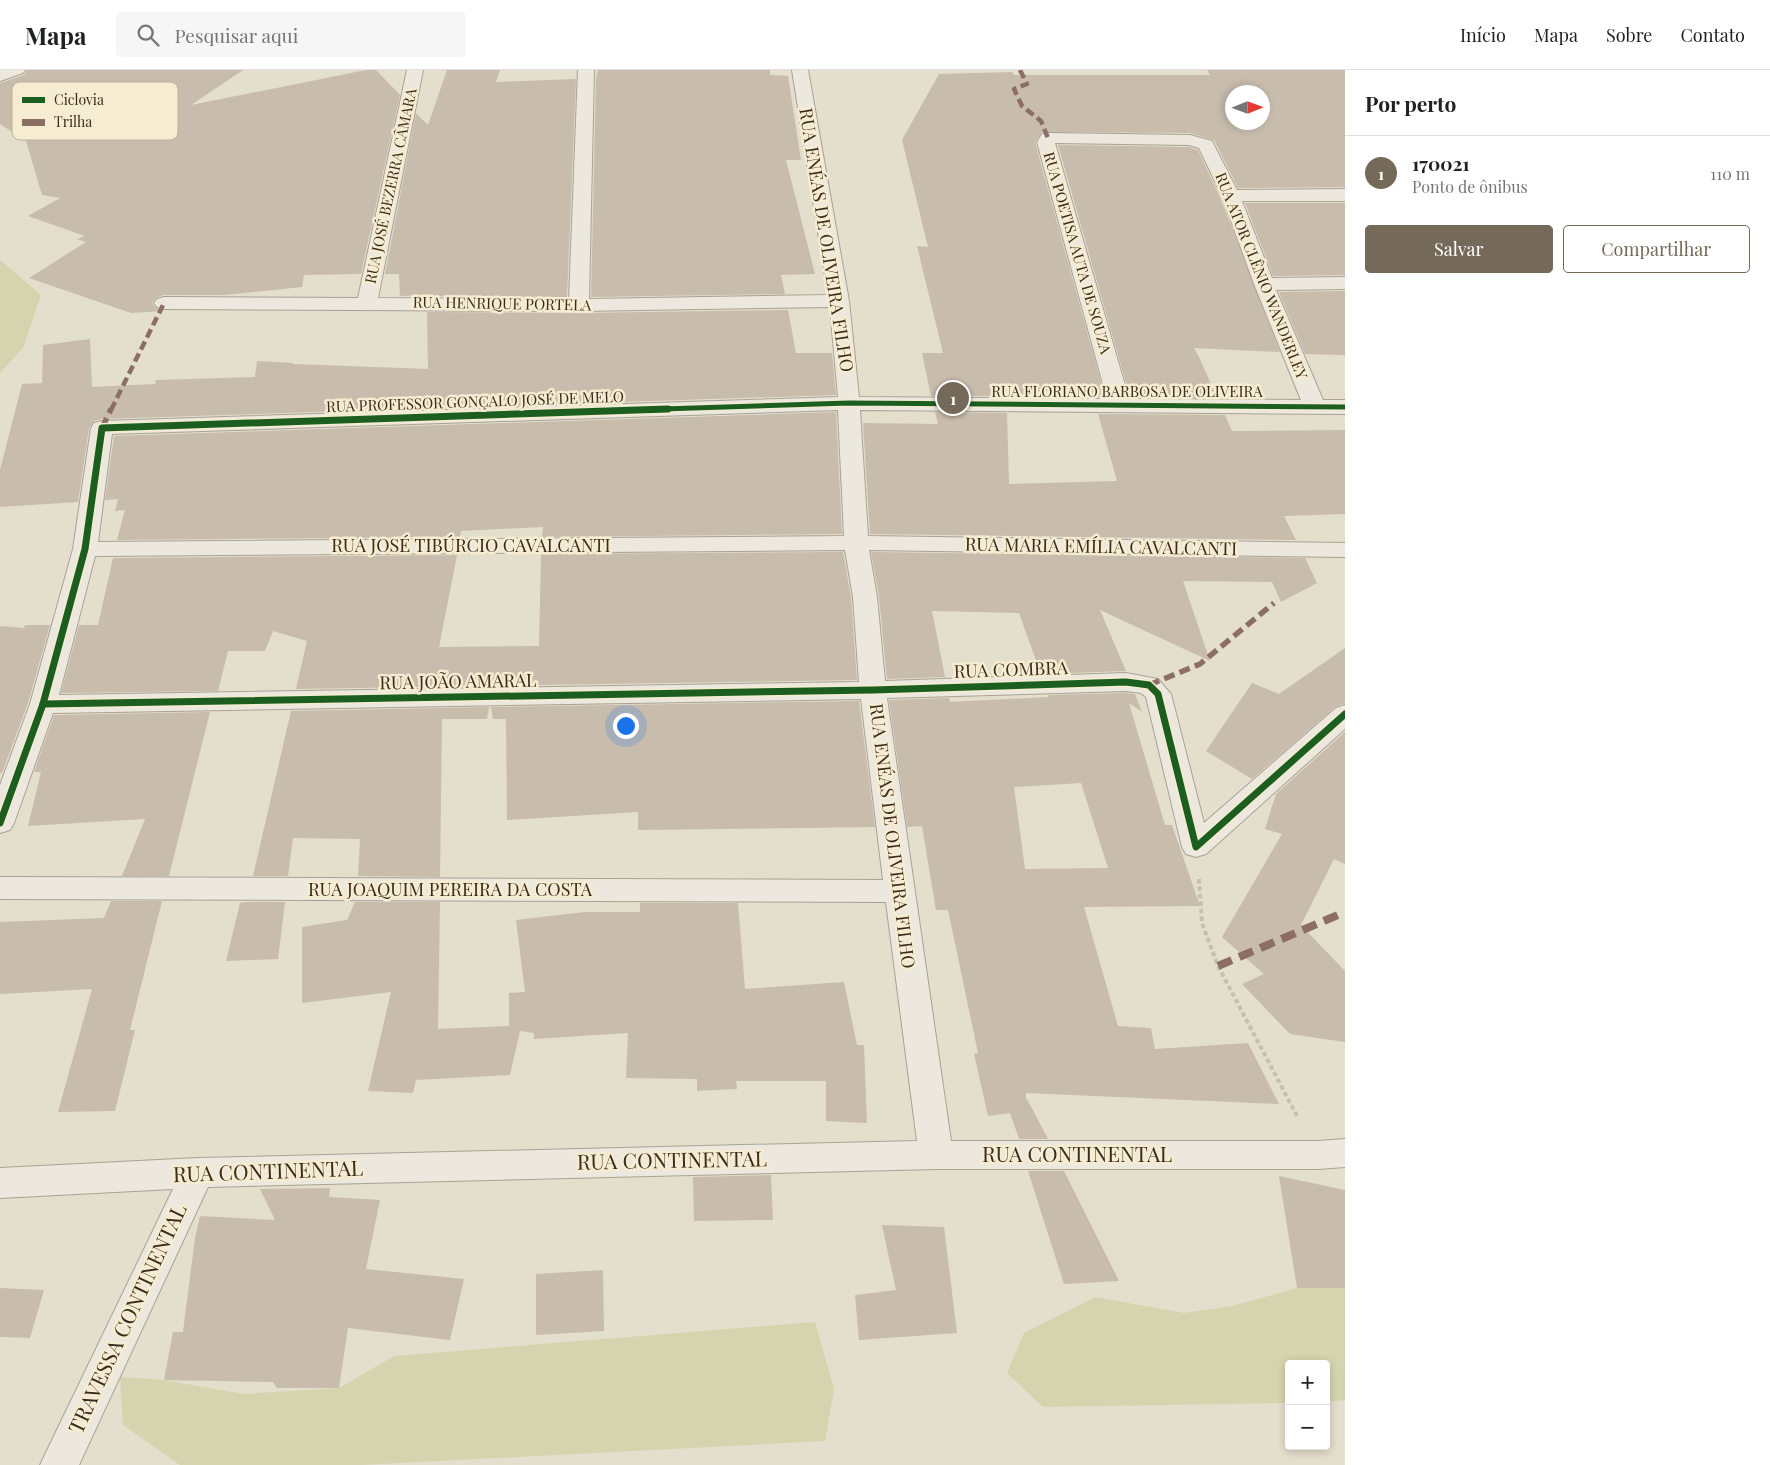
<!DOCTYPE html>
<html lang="pt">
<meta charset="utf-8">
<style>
body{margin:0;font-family:"Playfair Display",serif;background:#f6f6f6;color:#202124}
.controls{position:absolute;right:15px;bottom:15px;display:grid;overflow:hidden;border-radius:5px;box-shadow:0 2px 8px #0003}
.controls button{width:45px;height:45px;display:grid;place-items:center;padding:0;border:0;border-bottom:1px solid #e0e0e0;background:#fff;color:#202124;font:25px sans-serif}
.compass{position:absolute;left:1225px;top:15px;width:45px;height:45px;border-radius:50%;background:#fff;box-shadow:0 2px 8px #0003;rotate:89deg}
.you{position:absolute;left:625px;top:655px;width:18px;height:18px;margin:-12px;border:4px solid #fff;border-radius:50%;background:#1a73e8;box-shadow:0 0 0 8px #1a73e833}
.badge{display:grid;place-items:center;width:32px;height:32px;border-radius:50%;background:#756a5a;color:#fff;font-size:16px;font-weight:700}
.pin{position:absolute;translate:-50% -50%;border:2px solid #fff;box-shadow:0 1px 5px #0006}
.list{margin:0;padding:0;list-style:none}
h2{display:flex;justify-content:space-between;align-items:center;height:65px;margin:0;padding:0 20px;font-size:21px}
h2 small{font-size:16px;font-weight:400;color:#757577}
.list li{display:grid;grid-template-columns:32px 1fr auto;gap:15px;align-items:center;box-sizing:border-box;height:75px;padding:0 20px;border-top:1px solid #e0e0e0}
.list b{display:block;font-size:19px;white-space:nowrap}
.list p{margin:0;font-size:16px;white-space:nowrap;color:#757577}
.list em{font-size:16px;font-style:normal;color:#757577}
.actions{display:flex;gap:10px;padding:15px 20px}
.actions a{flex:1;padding:11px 0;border:1px solid #756a5a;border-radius:5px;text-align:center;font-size:18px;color:#756a5a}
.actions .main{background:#756a5a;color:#fff}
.icon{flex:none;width:28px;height:28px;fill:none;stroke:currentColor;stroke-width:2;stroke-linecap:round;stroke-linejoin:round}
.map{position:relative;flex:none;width:1345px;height:1395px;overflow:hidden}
header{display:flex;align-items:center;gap:30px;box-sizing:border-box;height:70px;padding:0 25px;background:#fff;border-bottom:1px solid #e0e0e0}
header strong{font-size:24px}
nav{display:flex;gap:28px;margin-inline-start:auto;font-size:18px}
.search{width:350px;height:45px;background:#f6f6f6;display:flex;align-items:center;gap:12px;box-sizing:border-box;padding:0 18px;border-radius:5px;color:#757577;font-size:19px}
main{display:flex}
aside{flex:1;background:#fff}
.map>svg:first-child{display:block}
</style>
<header>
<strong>Mapa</strong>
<div class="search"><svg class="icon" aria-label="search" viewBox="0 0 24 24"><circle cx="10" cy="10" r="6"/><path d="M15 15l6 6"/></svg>Pesquisar aqui</div>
<nav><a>Início</a><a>Mapa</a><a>Sobre</a><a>Contato</a></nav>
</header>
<main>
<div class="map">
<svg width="1345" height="1395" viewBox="0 0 1345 1395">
<rect width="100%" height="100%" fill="#e4decc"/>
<g fill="#d4d5ae">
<path d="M 0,190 L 41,225 L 23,278 L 0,303 Z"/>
<path d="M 1297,1218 L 1345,1218 L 1345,1330 L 1326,1332 L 1326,1294 L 1289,1294 L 1289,1333 L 1043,1337 L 1007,1303 L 1024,1263 L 1095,1227 L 1184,1243 L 1232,1236 Z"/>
<path d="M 815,1252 L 834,1319 L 825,1371 L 361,1395 L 180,1395 L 123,1355 L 120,1307 L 164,1310 L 243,1324 L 339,1318 L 394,1286 Z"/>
</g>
<g fill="#c8bcad" fill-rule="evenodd">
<path d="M 27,0 L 243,0 L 191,35 L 366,0 L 376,0 L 400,25 L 361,204 L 304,205 L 302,217 L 224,225 L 163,225 L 156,228 L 152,233 L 156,238 L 163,241 L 131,243 L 29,208 L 86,172 L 77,169 L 85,166 L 28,146 L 60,128 L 42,125 L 26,71 L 0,54 L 0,13 L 24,5 Z"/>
<path d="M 447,0 L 500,0 L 496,12 L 576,9 L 567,227 L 427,226 L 427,225 L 400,226 L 399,204 L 385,204 L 416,43 L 428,55 Z"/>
<path d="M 598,0 L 770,0 L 770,5 L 788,6 L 801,90 L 786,90 L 815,204 L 781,205 L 785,224 L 591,227 L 596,9 Z"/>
<path d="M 1207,0 L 1345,0 L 1345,117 L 1238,118 L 1214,70 L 1190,63 L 1042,62 L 1035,72 L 1105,327 L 1093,327 L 1090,316 L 1010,326 L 931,326 L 922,283 L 943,283 L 917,176 L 928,177 L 902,70 L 939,4 L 1012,2 L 1014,5 L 1210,5 ZM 1232,22 L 1262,22 L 1262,52 L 1232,52 Z"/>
<path d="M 1058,75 L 1189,77 L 1198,80 L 1220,127 L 1280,282 L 1194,278 L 1200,289 L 1217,328 L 1130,327 Z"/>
<path d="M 1245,133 L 1345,133 L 1345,205 L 1273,206 Z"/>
<path d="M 1345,221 L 1345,285 L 1305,284 L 1279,222 Z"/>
<path d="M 788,240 L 796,283 L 832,283 L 836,325 L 102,349 L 94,351 L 89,358 L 78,432 L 0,437 L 0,400 L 22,314 L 42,313 L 43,275 L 90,269 L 92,317 L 155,314 L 156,310 L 255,307 L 257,291 L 293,293 L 293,294 L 428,299 L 427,242 L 579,243 Z"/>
<path d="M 836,342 L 842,464 L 542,467 L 543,457 L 461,461 L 460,467 L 117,470 L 125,440 L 115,441 L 118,429 L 105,430 L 114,366 Z"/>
<path d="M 935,342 L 1007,343 L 1009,414 L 1117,411 L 1098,344 L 1225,345 L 1232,361 L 1345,360 L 1345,444 L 1284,446 L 1296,470 L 870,464 L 863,353 L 938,354 Z"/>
<path d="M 843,482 L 851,527 L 857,610 L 296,619 L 307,571 L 273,561 L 265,581 L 228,581 L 218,621 L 61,623 L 79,555 L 98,555 L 113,488 L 457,485 L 439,577 L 539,576 L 541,484 Z"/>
<path d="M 871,482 L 1305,488 L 1317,513 L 1281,532 L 1272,512 L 1183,511 L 1210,591 L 1100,540 L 1126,601 L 1041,604 L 1019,543 L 932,541 L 945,607 L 887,609 L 879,527 Z"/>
<path d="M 25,555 L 50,555 L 28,633 L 2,703 L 0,703 L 0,556 L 24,558 Z"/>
<path d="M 1345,578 L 1345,633 L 1335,637 L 1252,709 L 1206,681 L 1252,613 L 1279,624 Z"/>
<path d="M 1126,623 L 1135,624 L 1142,642 L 1129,633 L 1165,755 L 1172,755 L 1200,836 L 1084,837 L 1118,956 L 1151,958 L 1155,979 L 1248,973 L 1279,1034 L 1026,1023 L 1026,1030 L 1027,1029 L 1048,1069 L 1019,1069 L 1010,1043 L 988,1046 L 974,984 L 978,983 L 948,840 L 936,840 L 922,756 L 907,757 L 889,630 L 949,628 L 950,632 L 1049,627 L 1048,625 ZM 1081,713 L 1108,798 L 1025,799 L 1014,717 Z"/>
<path d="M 859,631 L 875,757 L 638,760 L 638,742 L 507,750 L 506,649 L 493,649 L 491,637 Z"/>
<path d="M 489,637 L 487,649 L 442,649 L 440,807 L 358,806 L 360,769 L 293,768 L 288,806 L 253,806 L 291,641 Z"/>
<path d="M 210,642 L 169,806 L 122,806 L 145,749 L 28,756 L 41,702 L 34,702 L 54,645 Z"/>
<path d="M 1345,662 L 1345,794 L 1334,789 L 1301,855 L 1345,901 L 1345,972 L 1290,964 L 1242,914 L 1264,904 L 1222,867 L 1282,764 L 1265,759 L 1276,724 Z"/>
<path d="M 111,831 L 162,831 L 130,960 L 135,960 L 115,1041 L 58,1042 L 92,919 L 0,924 L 0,852 L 104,848 Z"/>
<path d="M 247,832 L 285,832 L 278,889 L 226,891 L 240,833 Z"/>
<path d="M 355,832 L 440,832 L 438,959 L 509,956 L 509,923 L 525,922 L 516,850 L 585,842 L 640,842 L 640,833 L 738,833 L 745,919 L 844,912 L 857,975 L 864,975 L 867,1053 L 826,1051 L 826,1011 L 736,1011 L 737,1019 L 697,1021 L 697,1009 L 626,1008 L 628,963 L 534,969 L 534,963 L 520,961 L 510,1005 L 416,1010 L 413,1023 L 368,1021 L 391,922 L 302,933 L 302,857 L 347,850 Z"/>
<path d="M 1028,1101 L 1064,1101 L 1119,1211 L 1064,1214 Z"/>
<path d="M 771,1105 L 773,1150 L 694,1151 L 693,1107 Z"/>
<path d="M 1279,1106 L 1345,1120 L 1345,1218 L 1297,1218 Z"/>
<path d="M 330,1118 L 329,1127 L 380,1130 L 366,1199 L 464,1209 L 450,1270 L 348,1258 L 339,1318 L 277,1318 L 273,1312 L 164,1310 L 173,1262 L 183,1262 L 195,1168 L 200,1146 L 275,1150 L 260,1119 Z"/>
<path d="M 882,1155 L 944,1157 L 957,1263 L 859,1270 L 855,1225 L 896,1220 Z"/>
<path d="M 603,1200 L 604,1261 L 536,1265 L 536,1204 Z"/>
<path d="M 0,1218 L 44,1220 L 30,1268 L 0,1267 Z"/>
</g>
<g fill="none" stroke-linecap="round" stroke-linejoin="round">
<g stroke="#a9a295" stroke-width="2">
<g id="minor">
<path d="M 0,0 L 25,0 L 23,3 L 0,11 Z"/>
<path d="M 407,0 L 423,0 L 378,228 L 569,229 L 578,0 L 594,0 L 589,229 L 828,225 L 792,0 L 808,0 L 849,231 L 859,327 L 1107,329 L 1037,72 L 1042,64 L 1048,63 L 1190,65 L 1212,71 L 1237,120 L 1345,119 L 1345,131 L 1242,131 L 1272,208 L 1345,207 L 1345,219 L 1276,220 L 1323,330 L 1345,330 L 1345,344 L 860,340 L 868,466 L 1345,473 L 1345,487 L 869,480 L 877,527 L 885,611 L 1126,603 L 1158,609 L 1171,624 L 1204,753 L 1336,638 L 1345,635 L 1345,659 L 1206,784 L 1196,787 L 1186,784 L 1182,777 L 1146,627 L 1141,623 L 1126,621 L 887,628 L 951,1071 L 1318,1071 L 1345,1069 L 1345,1097 L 1318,1099 L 936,1099 L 208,1117 L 79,1395 L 40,1395 L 173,1119 L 0,1128 L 0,1098 L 198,1088 L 917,1071 L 886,832 L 0,829 L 0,807 L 883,810 L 861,629 L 53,643 L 14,753 L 10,760 L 0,763 L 0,715 L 30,634 L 73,479 L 91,358 L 94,353 L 102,351 L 838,327 L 830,237 L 579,241 L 164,239 L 157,237 L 154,233 L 157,229 L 164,227 L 358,228 ZM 1055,73 L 1189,75 L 1199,78 L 1222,126 L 1254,214 L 1301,330 L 1129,329 ZM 838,340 L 844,466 L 98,472 L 112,364 ZM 845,480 L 853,527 L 859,612 L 59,625 L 95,486 Z"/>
</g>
</g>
<path stroke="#c5bfb5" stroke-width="4" stroke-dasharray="4.5 3" stroke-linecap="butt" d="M 1199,809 L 1202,853 L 1218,896 L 1297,1046"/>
<use href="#minor" fill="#ece8de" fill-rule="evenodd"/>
<g stroke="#8d6e63" stroke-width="4.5" stroke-dasharray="9 4.5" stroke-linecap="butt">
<path d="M 1020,0 L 1027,14 L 1014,19 L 1022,36 L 1041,51 L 1048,68"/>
<path d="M 111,340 L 164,233"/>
</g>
<g stroke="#8d6e63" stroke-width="5.5" stroke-dasharray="11 5.5" stroke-linecap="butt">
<path d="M 102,358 L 111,339"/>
<path d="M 1149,615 L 1200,594 L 1274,533"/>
</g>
<path stroke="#8d6e63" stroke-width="8" stroke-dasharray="15 8" stroke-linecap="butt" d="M 1218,896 L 1345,842"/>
<g stroke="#f6ecd1" stroke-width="7">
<path id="cycleway-far1" d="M 631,340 L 849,333 L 1345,337"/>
</g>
<g stroke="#f6ecd1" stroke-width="10">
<g id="cycleway">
<path d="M 43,634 L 873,620 L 1126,612 L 1149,615 L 1158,624 L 1196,777 L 1345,644"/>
<path d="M 0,753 L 43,634 L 85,479 L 102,358 L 668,339"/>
</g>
</g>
<use href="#cycleway-far1" stroke="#1b5e20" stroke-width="5"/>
<use href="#cycleway" stroke="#1b5e20" stroke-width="7"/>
</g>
<g text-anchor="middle" stroke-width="5" stroke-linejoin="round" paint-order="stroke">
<g font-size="15" fill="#392b1d" stroke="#f6ecd1">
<text transform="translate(391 116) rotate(-78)" y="5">RUA JOSÉ BEZERRA CÂMARA</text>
<text transform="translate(1077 183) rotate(74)" y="5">RUA POETISA AUTA DE SOUZA</text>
<text transform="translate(1261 206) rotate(68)" y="5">RUA ATOR CLÊNIO WANDERLEY</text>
<text transform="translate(502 234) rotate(1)" y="5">RUA HENRIQUE PORTELA</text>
<text x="1127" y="327">RUA FLORIANO BARBOSA DE OLIVEIRA</text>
<text transform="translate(475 332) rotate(-2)" y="5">RUA PROFESSOR GONÇALO JOSÉ DE MELO</text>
</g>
<g font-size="18" fill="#392b1d" stroke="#f6ecd1">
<text transform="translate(826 170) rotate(81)" y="6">RUA ENÉAS DE OLIVEIRA FILHO</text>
<text x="471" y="482">RUA JOSÉ TIBÚRCIO CAVALCANTI</text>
<text transform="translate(1101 477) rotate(1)" y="6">RUA MARIA EMÍLIA CAVALCANTI</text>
<text transform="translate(1011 600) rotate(-2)" y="6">RUA COMBRA</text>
<text transform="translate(458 612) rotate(-1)" y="6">RUA JOÃO AMARAL</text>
<text transform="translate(892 766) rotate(83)" y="6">RUA ENÉAS DE OLIVEIRA FILHO</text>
<text x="450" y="826">RUA JOAQUIM PEREIRA DA COSTA</text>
</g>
<g font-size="21" fill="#392b1d" stroke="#f6ecd1">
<text x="1077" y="1092">RUA CONTINENTAL</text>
<text transform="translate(672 1091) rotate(-1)" y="7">RUA CONTINENTAL</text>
<text transform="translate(268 1102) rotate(-2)" y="7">RUA CONTINENTAL</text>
<text transform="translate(128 1249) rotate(-65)" y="7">TRAVESSA CONTINENTAL</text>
</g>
</g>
<rect x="12" y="12" width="166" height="58" rx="8" fill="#f6ecd1" stroke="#bdb29b" stroke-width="1"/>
<rect x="22" y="27" width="23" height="6" fill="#1b5e20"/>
<rect x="22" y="49" width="23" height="7" fill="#8d6e63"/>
<g font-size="14" fill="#392b1d">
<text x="54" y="35">Ciclovia</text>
<text x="54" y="57">Trilha</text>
</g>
</svg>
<div class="controls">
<button>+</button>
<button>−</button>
</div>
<svg class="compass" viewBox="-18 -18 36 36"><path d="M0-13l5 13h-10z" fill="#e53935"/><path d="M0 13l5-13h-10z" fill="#757577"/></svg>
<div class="you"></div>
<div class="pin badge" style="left:953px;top:328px">1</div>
</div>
<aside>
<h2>Por perto<small></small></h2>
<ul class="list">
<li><span class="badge">1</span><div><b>170021</b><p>Ponto de ônibus</p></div><em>110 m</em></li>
</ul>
<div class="actions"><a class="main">Salvar</a><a>Compartilhar</a></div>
</aside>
</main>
